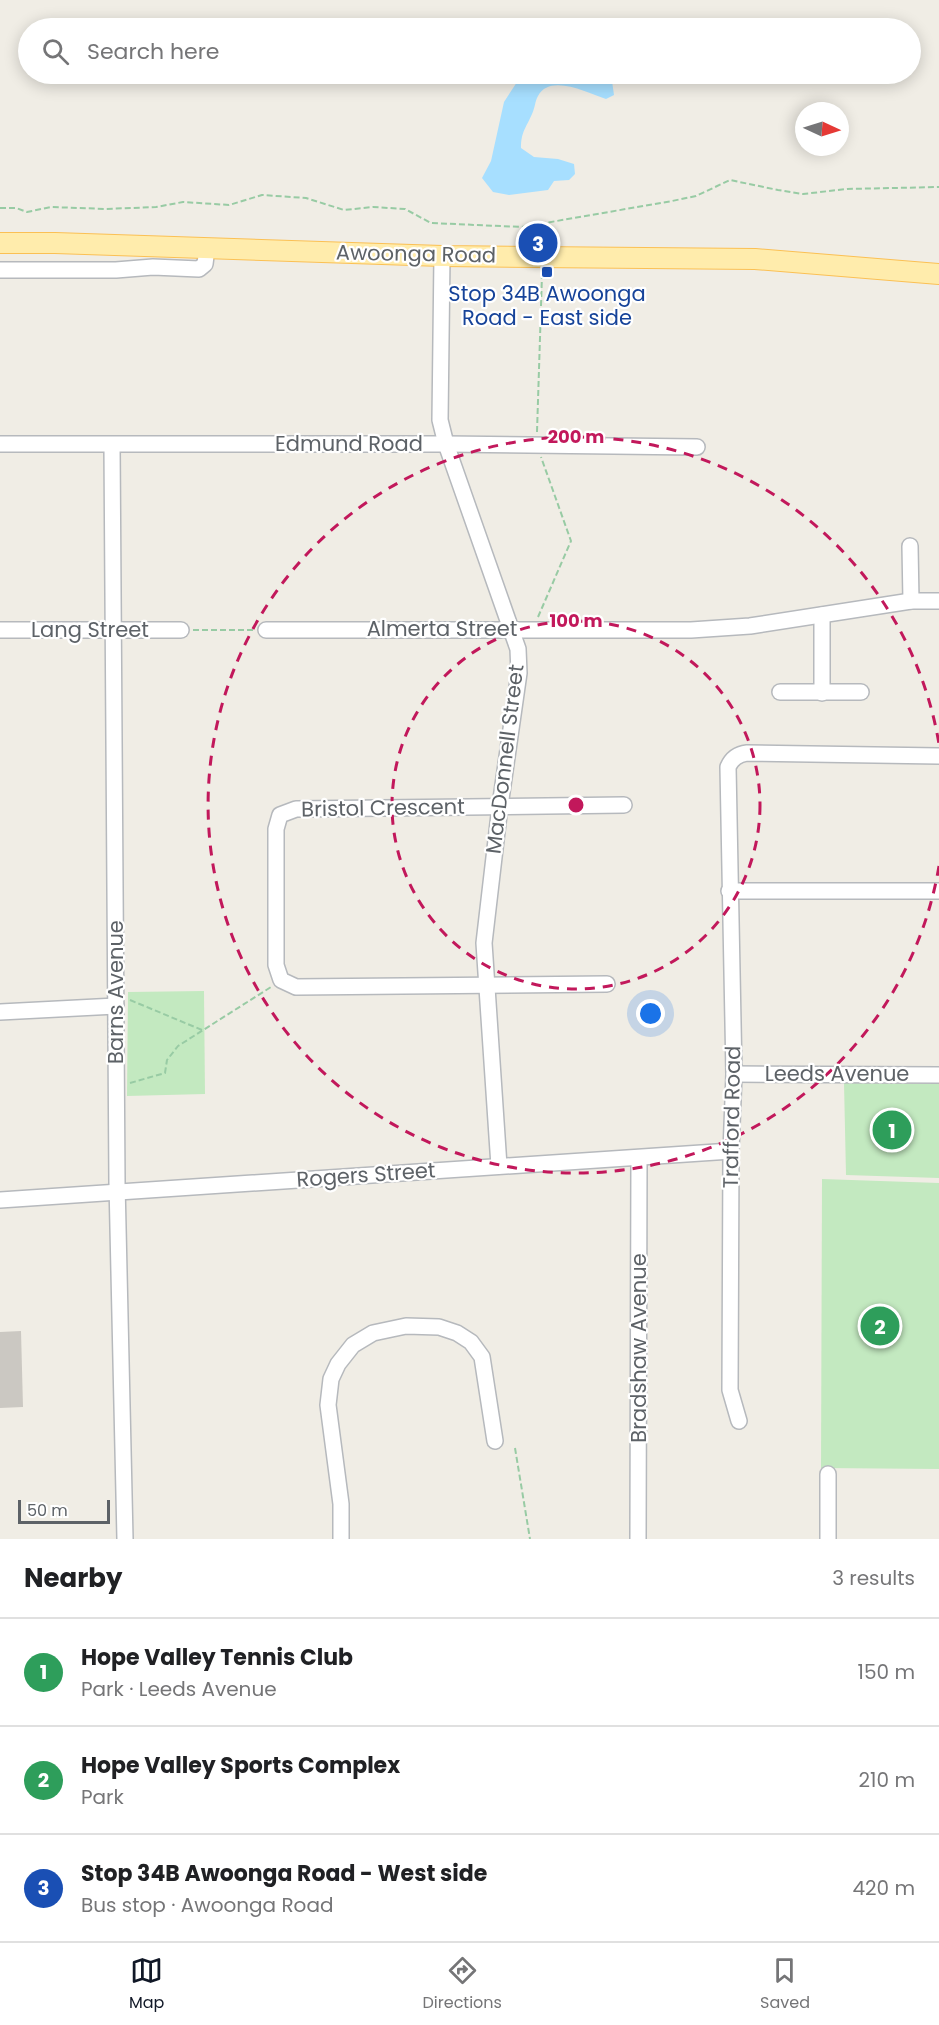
<!DOCTYPE html>
<meta charset="utf-8">
<style>
body{margin:0;font-family:Poppins,sans-serif;background:#f2f2f2;color:#202124}
.compass{position:absolute;left:795px;top:102px;width:54px;height:54px;border-radius:50%;background:#fff;box-shadow:0 3px 15px #0003;rotate:94deg}
.scale{position:absolute;left:18px;bottom:15px;width:92px;box-sizing:border-box;padding-left:6px;border:3px solid #5d6267;border-top:0;font-size:16px;line-height:21px;white-space:nowrap;color:#5d6267;-webkit-text-stroke:4px #fff;paint-order:stroke}
.you{position:absolute;left:651px;top:1014px;width:21px;height:21px;margin:-15px;border:4px solid #fff;border-radius:50%;background:#1a73e8;box-shadow:0 0 0 9px #1a73e833}
.badge{display:grid;place-items:center;width:39px;height:39px;border-radius:50%;background:#111827;color:#fff;font-size:20px;font-weight:700}
.pin{position:absolute;translate:-50% -50%;border:3px solid #fff;box-shadow:0 2px 6px #0006}
.list{margin:0;padding:0;list-style:none}
h2{display:flex;justify-content:space-between;align-items:center;height:78px;margin:0;padding:0 24px;font-size:26px}
h2 small{font-size:20px;font-weight:400;color:#757577}
.list li{display:grid;grid-template-columns:39px 1fr auto;gap:18px;align-items:center;box-sizing:border-box;height:108px;padding:0 24px;border-top:2px solid #e0e0e0}
.list b{display:block;font-size:22px;white-space:nowrap}
.list p{margin:0;font-size:20px;white-space:nowrap;color:#757577}
.list em{font-size:20px;font-style:normal;color:#757577}
.icon{flex:none;width:33px;height:33px;fill:none;stroke:currentColor;stroke-width:2;stroke-linecap:round;stroke-linejoin:round}
.map{position:relative;flex:none;width:939px;height:1539px;overflow:hidden}
.search{position:absolute;background:#fff;box-shadow:0 3px 15px #0003;left:18px;right:18px;top:18px;height:66px;display:flex;align-items:center;gap:15px;box-sizing:border-box;padding:0 21px;border-radius:33px;color:#757577;font-size:22px}
.sheet{height:402px;background:#fff}
nav{display:flex;justify-content:space-around;align-items:center;box-sizing:border-box;height:84px;border-top:2px solid #e0e0e0;background:#fff;font-size:16px;color:#757577}
nav a{display:grid;justify-items:center;gap:3px}
nav .on{color:#111827}
.map>svg:first-child{display:block}
</style>
<div class="map">
<svg width="939" height="1539" viewBox="0 0 939 1539">
<rect width="100%" height="100%" fill="#f0ede5"/>
<g fill="#c3e9c0">
<path d="M 204,991 L 205,1094 L 127,1096 L 128,992 Z"/>
<path d="M 844,1083 L 939,1084 L 939,1178 L 846,1175 Z"/>
<path d="M 822,1179 L 939,1183 L 939,1469 L 821,1468 Z"/>
</g>
<path fill="#a7dfff" d="M 518,74 L 611,74 L 614,95 L 606,99 C 588,93 550,73 538,96 C 535,101 535,108 532,114 C 526,128 521,132 521,148 L 534,157 L 558,159 L 574,164 L 575,174 L 569,180 L 554,181 L 548,190 L 509,195 L 493,192 L 482,178 L 491,161 L 504,102 L 517,82 Z"/>
<path fill="#cbc8c2" d="M 21,1331 L 23,1407 L 0,1408 L 0,1332 Z"/>
<g fill="none" stroke-linecap="round" stroke-linejoin="round">
<g stroke="#b6b9bd" stroke-width="18">
<g id="minor">
<path d="M 442,256 L 440,420 L 446,444 L 518,649 L 519,673 L 500,806 L 484,943 L 499,1166"/>
<path d="M 0,270 L 116,270 L 153,267 L 199,269 L 205,264 L 207,248"/>
<path d="M 0,444 L 446,444 L 697,447"/>
<path d="M 112,445 L 117,1183 L 125,1539"/>
<path d="M 910,546 L 911,601"/>
<path d="M 822,615 L 822,693"/>
<path d="M 0,630 L 181,630"/>
<path d="M 266,630 L 691,630 L 750,626 L 911,601 L 939,601"/>
<path d="M 780,692 L 861,692"/>
<path d="M 729,891 L 939,891"/>
<path d="M 607,984 L 296,987 L 281,980 L 276,965 L 276,829 L 280,815 L 296,809 L 624,805"/>
<path d="M 0,1012 L 116,1006"/>
<path d="M 734,1074 L 939,1075"/>
<path d="M 0,1200 L 731,1151"/>
<path d="M 739,1421 L 730,1390 L 731,1151 L 734,1074 L 728,767 C 732,758 738,754 747,753 L 939,756"/>
<path d="M 828,1474 L 828,1539"/>
<path d="M 341,1539 L 341,1504 L 328,1405 L 331,1379 L 338,1364 L 353,1345 L 373,1333 L 406,1326 L 439,1327 L 457,1333 L 471,1342 L 482,1357 L 495,1441"/>
<path d="M 638,1539 L 639,1158"/>
</g>
</g>
<g stroke="#fbc054" stroke-width="22">
<path id="major" d="M 0,243 L 55,243 L 442,256 L 755,259 L 939,274"/>
</g>
<g stroke="#98cba4" stroke-width="2" stroke-dasharray="6 3" stroke-linecap="butt">
<path d="M 0,208 L 16,208 L 27,212 L 51,207 L 106,209 L 156,207 L 183,202 L 229,205 L 262,195 L 306,198 L 344,210 L 373,207 L 405,209 L 431,223 L 522,227 L 672,201 L 696,196 L 730,180 L 778,190 L 803,194 L 847,189 L 939,187"/>
<path d="M 537,432 L 542,275"/>
<path d="M 538,617 L 571,541 L 541,457"/>
<path d="M 193,630 L 253,630"/>
<path d="M 130,1000 L 202,1030"/>
<path d="M 130,1083 L 165,1073 L 167,1060 L 178,1046 L 271,987"/>
<path d="M 515,1448 L 530,1539"/>
</g>
<use href="#minor" stroke="#fff" stroke-width="15"/>
<use href="#major" stroke="#ffecac" stroke-width="20"/>
</g>
<g fill="none" stroke="#c2185b" stroke-width="3" stroke-dasharray="10 8">
<circle cx="576" cy="805" r="184"/>
<path d="M939 866A368 368 0 1 1 939 744"/>
</g>
<rect fill="#1a4fb4" stroke="#fff" stroke-width="2" x="541" y="266" width="12" height="12" rx="3"/>
<g text-anchor="middle" stroke-width="4.5" stroke-linejoin="round" paint-order="stroke">
<g font-size="21" fill="#5d6267" stroke="#fff">
<text transform="translate(416 254) rotate(1)" y="7">Awoonga Road</text>
<text x="349" y="451">Edmund Road</text>
<text x="442" y="636">Almerta Street</text>
<text x="90" y="637">Lang Street</text>
<text transform="translate(505 759) rotate(-83)" y="7">MacDonnell Street</text>
<text transform="translate(383 808) rotate(-1)" y="7">Bristol Crescent</text>
<text transform="translate(116 992) rotate(-90)" y="7">Barns Avenue</text>
<text x="837" y="1081">Leeds Avenue</text>
<text transform="translate(732 1117) rotate(-89)" y="7">Trafford Road</text>
<text transform="translate(366 1175) rotate(-4)" y="7">Rogers Street</text>
<text transform="translate(639 1348) rotate(-90)" y="7">Bradshaw Avenue</text>
</g>
<g font-size="21" fill="#164399" stroke="#fff">
<text x="547" y="301">Stop 34B Awoonga<tspan x="547" dy="24">Road - East side</tspan></text>
</g>
</g>
<circle cx="576" cy="805" r="9" fill="#c2185b" stroke="#fff" stroke-width="3"/>
<g font-size="18" text-anchor="middle" font-weight="bold" fill="#c2185b" stroke="#fff" stroke-width="4.5" stroke-linejoin="round" paint-order="stroke">
<text x="576" y="443">200 m</text>
<text x="576" y="627">100 m</text>
</g>
</svg>
<svg class="compass" viewBox="-18 -18 36 36"><path d="M0-13l5 13h-10z" fill="#e53935"/><path d="M0 13l5-13h-10z" fill="#757577"/></svg>
<div class="scale">50 m</div>
<div class="you"></div>
<div class="pin badge" style="left:892px;top:1130px;background:#2e9e5b">1</div>
<div class="pin badge" style="left:880px;top:1326px;background:#2e9e5b">2</div>
<div class="pin badge" style="left:538px;top:243px;background:#1a4fb4">3</div>
<div class="search"><svg class="icon" aria-label="search" viewBox="0 0 24 24"><circle cx="10" cy="10" r="6"/><path d="M15 15l6 6"/></svg>Search here</div>
</div>
<section class="sheet">
<h2>Nearby<small>3 results</small></h2>
<ul class="list">
<li><span class="badge" style="background:#2e9e5b">1</span><div><b>Hope Valley Tennis Club</b><p>Park · Leeds Avenue</p></div><em>150 m</em></li>
<li><span class="badge" style="background:#2e9e5b">2</span><div><b>Hope Valley Sports Complex</b><p>Park</p></div><em>210 m</em></li>
<li><span class="badge" style="background:#1a4fb4">3</span><div><b>Stop 34B Awoonga Road - West side</b><p>Bus stop · Awoonga Road</p></div><em>420 m</em></li>
</ul>
</section>
<nav>
<a class="on"><svg class="icon" aria-label="map" viewBox="0 0 24 24"><path d="M3 6l6-2 6 2 6-2v14l-6 2-6-2-6 2zM9 4v14M15 6v14"/></svg>Map</a>
<a><svg class="icon" aria-label="directions" viewBox="0 0 24 24"><path d="M12 3l9 9-9 9-9-9zM9 14v-3h6M13 9l2 2-2 2"/></svg>Directions</a>
<a><svg class="icon" aria-label="saved" viewBox="0 0 24 24"><path d="M7 4h10v16l-5-4-5 4z"/></svg>Saved</a>
</nav>
